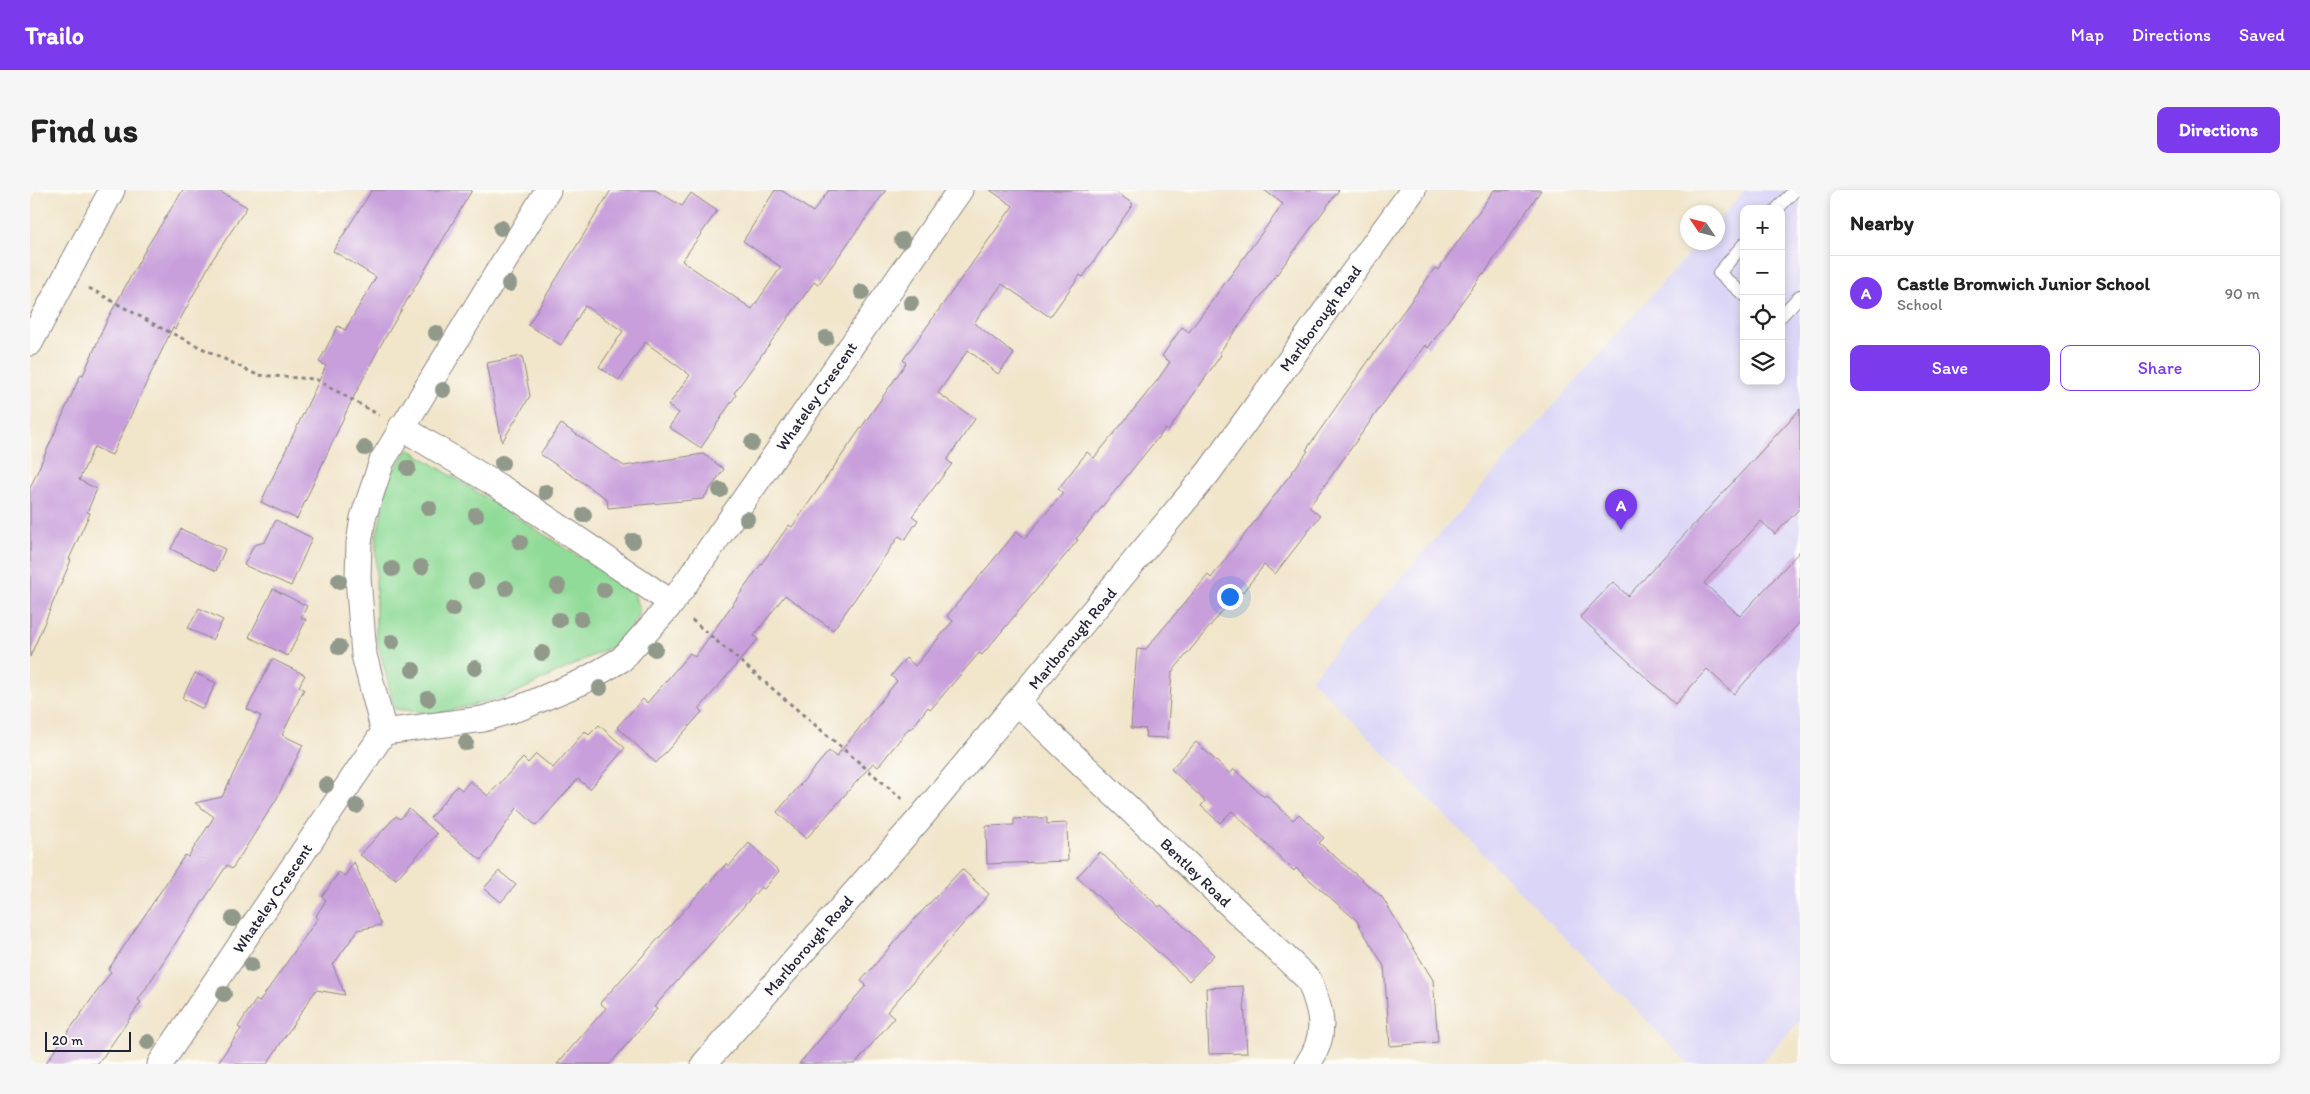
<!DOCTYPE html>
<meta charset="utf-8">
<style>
body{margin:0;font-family:Itim,sans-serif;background:#f6f6f6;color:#222}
.controls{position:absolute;right:15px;top:15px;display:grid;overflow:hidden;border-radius:10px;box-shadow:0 2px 8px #0003}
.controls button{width:45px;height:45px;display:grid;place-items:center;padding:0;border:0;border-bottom:1px solid #e0e0e0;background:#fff;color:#222;font:25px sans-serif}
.compass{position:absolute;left:1650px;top:15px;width:45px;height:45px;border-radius:50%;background:#fff;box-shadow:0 2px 8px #0003;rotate:305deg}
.scale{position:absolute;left:15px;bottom:12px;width:86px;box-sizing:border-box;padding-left:5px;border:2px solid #22223b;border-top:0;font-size:14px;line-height:18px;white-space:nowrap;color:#22223b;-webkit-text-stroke:4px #fdfcf7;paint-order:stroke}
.you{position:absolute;left:1199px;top:406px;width:18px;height:18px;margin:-12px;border:4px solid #fff;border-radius:50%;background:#1a73e8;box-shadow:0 0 0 8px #1a73e833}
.badge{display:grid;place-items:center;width:32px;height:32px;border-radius:50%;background:#7c3aed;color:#fff;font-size:16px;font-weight:700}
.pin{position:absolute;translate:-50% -41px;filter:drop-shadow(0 1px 2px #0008)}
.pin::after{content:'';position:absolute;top:26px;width:18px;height:15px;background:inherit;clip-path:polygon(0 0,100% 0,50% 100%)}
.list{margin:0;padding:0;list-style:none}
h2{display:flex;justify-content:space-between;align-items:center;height:65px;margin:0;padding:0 20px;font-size:21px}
h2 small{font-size:16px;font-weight:400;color:#767676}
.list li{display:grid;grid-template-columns:32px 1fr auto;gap:15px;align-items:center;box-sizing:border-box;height:75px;padding:0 20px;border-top:1px solid #e0e0e0}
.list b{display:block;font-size:19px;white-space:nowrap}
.list p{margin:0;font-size:16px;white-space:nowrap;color:#767676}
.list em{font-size:16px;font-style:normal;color:#767676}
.actions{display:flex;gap:10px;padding:15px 20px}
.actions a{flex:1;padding:11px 0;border:1px solid #7c3aed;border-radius:10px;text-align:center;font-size:18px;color:#7c3aed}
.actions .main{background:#7c3aed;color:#fff}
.icon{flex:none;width:28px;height:28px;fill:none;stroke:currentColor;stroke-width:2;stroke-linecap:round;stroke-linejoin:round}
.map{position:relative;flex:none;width:1770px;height:874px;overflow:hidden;border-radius:10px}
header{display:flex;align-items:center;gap:30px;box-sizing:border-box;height:70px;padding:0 25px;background:#7c3aed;color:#fff}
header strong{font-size:24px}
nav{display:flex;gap:28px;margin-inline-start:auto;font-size:18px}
.intro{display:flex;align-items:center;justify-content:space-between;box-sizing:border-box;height:120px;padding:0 30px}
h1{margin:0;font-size:35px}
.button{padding:12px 22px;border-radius:10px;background:#7c3aed;color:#fff;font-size:18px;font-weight:700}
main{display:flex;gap:30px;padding:0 30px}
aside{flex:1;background:#fff;border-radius:10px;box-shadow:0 2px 8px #0003}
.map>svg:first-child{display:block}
</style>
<header>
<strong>Trailo</strong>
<nav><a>Map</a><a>Directions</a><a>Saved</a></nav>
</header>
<div class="intro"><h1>Find us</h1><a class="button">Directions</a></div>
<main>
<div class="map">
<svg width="1770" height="874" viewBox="0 0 1770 874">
<rect width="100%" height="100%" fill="#fdfcf7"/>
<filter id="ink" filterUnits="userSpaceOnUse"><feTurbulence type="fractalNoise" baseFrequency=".02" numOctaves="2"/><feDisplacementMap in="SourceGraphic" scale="10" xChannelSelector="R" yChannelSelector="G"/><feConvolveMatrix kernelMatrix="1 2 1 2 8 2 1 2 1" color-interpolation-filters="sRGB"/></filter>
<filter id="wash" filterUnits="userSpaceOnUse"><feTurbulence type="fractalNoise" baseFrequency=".0096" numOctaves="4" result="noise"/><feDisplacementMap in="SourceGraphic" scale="20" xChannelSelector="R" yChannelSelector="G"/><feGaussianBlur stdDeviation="1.12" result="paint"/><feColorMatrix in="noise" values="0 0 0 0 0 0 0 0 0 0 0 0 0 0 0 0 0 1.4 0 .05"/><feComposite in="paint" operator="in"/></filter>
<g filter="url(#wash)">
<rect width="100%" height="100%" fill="#f1e5ca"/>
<path fill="#dbd6f7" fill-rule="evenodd" d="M 1715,0 L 1770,0 L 1770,831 L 1729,874 L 1659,874 L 1281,489 L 1668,53 L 1688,52 L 1688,31 ZM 1714,19 L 1751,19 L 1751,191 L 1714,191 Z"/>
<path fill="#90db97" stroke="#597e69" d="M 379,259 L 603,401 L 610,421 L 593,451 L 479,506 L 406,524 L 365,519 L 346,447 L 346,349 L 359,286 Z"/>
<g id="blocks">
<g fill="#c89fdb">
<path d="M 153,0 L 187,0 L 217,17 L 181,72 L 145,139 L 143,137 L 82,265 L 64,257 L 49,290 L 67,299 L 57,322 L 60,323 L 39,369 L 41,370 L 0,467 L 0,298 L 51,184 L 53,185 L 77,130 L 118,55 Z"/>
<path d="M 342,0 L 442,0 L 349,158 L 319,216 L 267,329 L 231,312 L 296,176 L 289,172 L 308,136 L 315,140 L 346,87 L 303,61 Z"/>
<path d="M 581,0 L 625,0 L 652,16 L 661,3 L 687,21 L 652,71 L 722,119 L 751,77 L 713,51 L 745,0 L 751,0 L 783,22 L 799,0 L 856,0 L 788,95 L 784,92 L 746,145 L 704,203 L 706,205 L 671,258 L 639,237 L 649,223 L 638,216 L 660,185 L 615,152 L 589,190 L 569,177 L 593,141 L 555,116 L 531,155 L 498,135 Z"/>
<path d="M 960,0 L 1083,0 L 1103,14 L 1053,87 L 1050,85 L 1020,127 L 972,94 L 944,133 L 984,164 L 968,184 L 938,160 L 908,203 L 945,229 L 917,270 L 922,274 L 882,326 L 888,330 L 875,350 L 869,346 L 803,440 L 755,405 L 724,446 L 728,449 L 669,519 L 672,522 L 626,573 L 587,537 L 613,509 L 617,513 L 660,463 L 665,467 L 759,335 L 762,337 L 856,202 L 876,173 L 873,170 L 983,16 Z"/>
<path d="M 1234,0 L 1309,0 L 1189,163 L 1191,165 L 1138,241 L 1135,239 L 1046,349 L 1048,350 L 952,465 L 949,463 L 901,519 L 898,517 L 881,539 L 879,538 L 848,577 L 843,573 L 776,649 L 747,622 L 799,561 L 806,567 L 867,491 L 861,486 L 876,468 L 885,476 L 923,431 L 917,426 L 987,341 L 995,348 L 1033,303 L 1028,299 L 1057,262 L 1064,268 L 1126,192 L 1140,172 L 1132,166 L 1152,137 L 1159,142 L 1253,14 Z"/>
<path d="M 1464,0 L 1511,0 L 1454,84 L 1453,83 L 1398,158 L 1395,155 L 1279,317 L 1290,326 L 1245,384 L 1234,375 L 1212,403 L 1209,401 L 1142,482 L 1137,548 L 1115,547 L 1116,539 L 1101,538 L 1107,459 L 1115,460 L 1178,385 L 1181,388 L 1232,322 L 1278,261 L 1276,260 L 1365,133 L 1405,78 L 1408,80 Z"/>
<path d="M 492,166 L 500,206 L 472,252 L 457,173 Z"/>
<path d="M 1770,219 L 1770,318 L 1745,344 L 1731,331 L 1674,393 L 1710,426 L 1770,361 L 1770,432 L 1704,504 L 1677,479 L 1645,514 L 1550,427 L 1583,392 L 1598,406 Z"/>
<path d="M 531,234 L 594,276 L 673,264 L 694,279 L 673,309 L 578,318 L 577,309 L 510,264 Z"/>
<path d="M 246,330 L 282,348 L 261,396 L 214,375 L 224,355 L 235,352 Z"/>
<path d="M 151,339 L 195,359 L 186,381 L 141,359 Z"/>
<path d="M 243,399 L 277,416 L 271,428 L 276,430 L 258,466 L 219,447 Z"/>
<path d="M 169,418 L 193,430 L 182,450 L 158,438 Z"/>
<path d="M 242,469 L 275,485 L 269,496 L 274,499 L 252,545 L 273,555 L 246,610 L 202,679 L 197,675 L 108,810 L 111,812 L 68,874 L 15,874 L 81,782 L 78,780 L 155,665 L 158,667 L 184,627 L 165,613 L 192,607 L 231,526 L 217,519 Z"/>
<path d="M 165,483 L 186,493 L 173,519 L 152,508 Z"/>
<path d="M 569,535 L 595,558 L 560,599 L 548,589 L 506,636 L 487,618 L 451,670 L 400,628 L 427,596 L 432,600 L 440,591 L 458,606 L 493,568 L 498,573 L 506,564 L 523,578 L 555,541 L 559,545 Z"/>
<path d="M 1166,552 L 1200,584 L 1204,579 L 1234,607 L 1236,605 L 1263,630 L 1269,624 L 1294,648 L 1289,653 L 1352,707 L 1403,790 L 1408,852 L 1360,856 L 1354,776 L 1326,730 L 1266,678 L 1264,681 L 1202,621 L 1190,633 L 1171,616 L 1175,611 L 1141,579 Z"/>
<path d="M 379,619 L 407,644 L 366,689 L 330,665 L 366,626 L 370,629 Z"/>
<path d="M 1000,628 L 1017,628 L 1017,634 L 1037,633 L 1038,671 L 957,674 L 956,636 L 984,635 L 984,629 Z"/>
<path d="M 719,653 L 749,681 L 734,699 L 731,697 L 624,817 L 627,819 L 580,874 L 527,874 L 576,818 L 570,813 L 697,673 L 699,676 Z"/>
<path d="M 1070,662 L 1129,717 L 1131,715 L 1184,765 L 1159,791 L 1047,687 Z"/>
<path d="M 324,672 L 351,735 L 328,740 L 303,775 L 315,805 L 286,800 L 237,874 L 187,874 L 211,839 L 208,837 L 217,823 L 226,810 L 229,812 L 288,728 L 286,726 L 296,710 L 292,707 L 300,695 L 309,682 L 315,686 Z"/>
<path d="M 932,679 L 959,704 L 857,822 L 864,828 L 825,874 L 769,874 L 836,795 L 831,791 L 878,736 Z"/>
<path d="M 469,681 L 486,695 L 471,712 L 454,698 Z"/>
<path d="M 1213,796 L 1217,863 L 1179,864 L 1176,798 Z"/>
</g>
</g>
</g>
<g filter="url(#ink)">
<use href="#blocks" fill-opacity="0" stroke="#8a8482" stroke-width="1"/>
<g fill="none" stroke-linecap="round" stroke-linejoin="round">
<g stroke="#8a8482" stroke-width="14">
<g id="service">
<path d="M 1747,19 L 1765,0"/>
<path d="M 1714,54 L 1689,83 L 1714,105"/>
<path d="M 1751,126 L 1770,106"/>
</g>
</g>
<g stroke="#8a8482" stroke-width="27">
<g id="minor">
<path d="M 0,153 L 82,0"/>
<path d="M 371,237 L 478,302 L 642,413"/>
<path d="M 988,513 L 1279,790 C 1292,822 1298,844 1278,874"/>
<path d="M 354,542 L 453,529 L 492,517 L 552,492 L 592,469 L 642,413 L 930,0"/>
<path d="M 130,874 L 354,542 L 334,465 L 328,387 L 329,353 L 333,328 L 352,271 L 518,0"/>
<path d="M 674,874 L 892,626 L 1178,283 L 1383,0"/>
</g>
</g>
<g stroke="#8a8482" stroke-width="3" stroke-dasharray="4 4" stroke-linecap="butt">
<path d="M 59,98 L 129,137 L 227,185 L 285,189 L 349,225"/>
<path d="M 662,430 L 872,609"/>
</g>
<use href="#service" stroke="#fff" stroke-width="12"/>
<use href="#minor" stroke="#fff" stroke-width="25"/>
</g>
<g fill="#91998b">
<circle cx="471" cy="38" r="8"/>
<circle cx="872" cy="50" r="8"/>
<circle cx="479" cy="94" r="8"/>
<circle cx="832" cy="102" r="8"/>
<circle cx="881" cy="113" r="8"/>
<circle cx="406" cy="143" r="8"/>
<circle cx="796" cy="148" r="8"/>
<circle cx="413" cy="200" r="8"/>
<circle cx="722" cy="253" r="8"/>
<circle cx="335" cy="258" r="8"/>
<circle cx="472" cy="273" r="8"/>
<circle cx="378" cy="278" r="8"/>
<circle cx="690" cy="300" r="8"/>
<circle cx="516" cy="302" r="8"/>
<circle cx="399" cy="318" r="8"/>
<circle cx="446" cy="325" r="8"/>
<circle cx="554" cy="325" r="8"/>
<circle cx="717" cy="329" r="8"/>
<circle cx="603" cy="351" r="8"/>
<circle cx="490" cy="352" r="8"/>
<circle cx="391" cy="377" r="8"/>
<circle cx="362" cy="379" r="8"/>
<circle cx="309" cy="391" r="8"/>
<circle cx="446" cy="391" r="8"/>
<circle cx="528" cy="396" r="8"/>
<circle cx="476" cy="398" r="8"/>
<circle cx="574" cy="400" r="8"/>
<circle cx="423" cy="419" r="8"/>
<circle cx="551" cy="429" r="8"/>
<circle cx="529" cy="430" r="8"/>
<circle cx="362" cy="452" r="8"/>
<circle cx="309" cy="457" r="8"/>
<circle cx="625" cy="459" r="8"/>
<circle cx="512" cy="463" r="8"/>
<circle cx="445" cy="478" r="8"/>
<circle cx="383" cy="480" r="8"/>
<circle cx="570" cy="498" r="8"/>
<circle cx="398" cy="509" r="8"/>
<circle cx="436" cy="553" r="8"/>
<circle cx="296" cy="595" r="8"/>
<circle cx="326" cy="616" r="8"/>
<circle cx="203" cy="729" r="8"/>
<circle cx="221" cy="775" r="8"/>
<circle cx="194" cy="804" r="8"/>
<circle cx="118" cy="852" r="8"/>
</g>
</g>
<g text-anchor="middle" stroke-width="4" stroke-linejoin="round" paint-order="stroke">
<g font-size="16" fill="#22223b" stroke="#fdfcf7">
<text transform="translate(1290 128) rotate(-54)" y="6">Marlborough Road</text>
<text transform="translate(786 206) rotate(-55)" y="6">Whateley Crescent</text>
<text transform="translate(1042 448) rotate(-50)" y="6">Marlborough Road</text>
<text transform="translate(1166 682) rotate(44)" y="6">Bentley Road</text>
<text transform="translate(242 708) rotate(-56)" y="6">Whateley Crescent</text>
<text transform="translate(778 755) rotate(-49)" y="6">Marlborough Road</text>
</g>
</g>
</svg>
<div class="controls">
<button>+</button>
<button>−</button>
<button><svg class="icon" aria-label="locate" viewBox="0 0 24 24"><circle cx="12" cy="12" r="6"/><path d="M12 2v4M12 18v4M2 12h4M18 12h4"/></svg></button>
<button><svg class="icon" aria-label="layers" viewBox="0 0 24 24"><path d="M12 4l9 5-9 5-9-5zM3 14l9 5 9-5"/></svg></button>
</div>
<svg class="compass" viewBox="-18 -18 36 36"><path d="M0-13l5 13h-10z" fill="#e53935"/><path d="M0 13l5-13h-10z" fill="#767676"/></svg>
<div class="scale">20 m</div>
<div class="you"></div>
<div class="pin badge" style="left:1591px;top:340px">A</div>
</div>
<aside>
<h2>Nearby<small></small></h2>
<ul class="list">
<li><span class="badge">A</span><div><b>Castle Bromwich Junior School</b><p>School</p></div><em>90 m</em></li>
</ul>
<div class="actions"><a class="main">Save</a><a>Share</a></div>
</aside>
</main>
